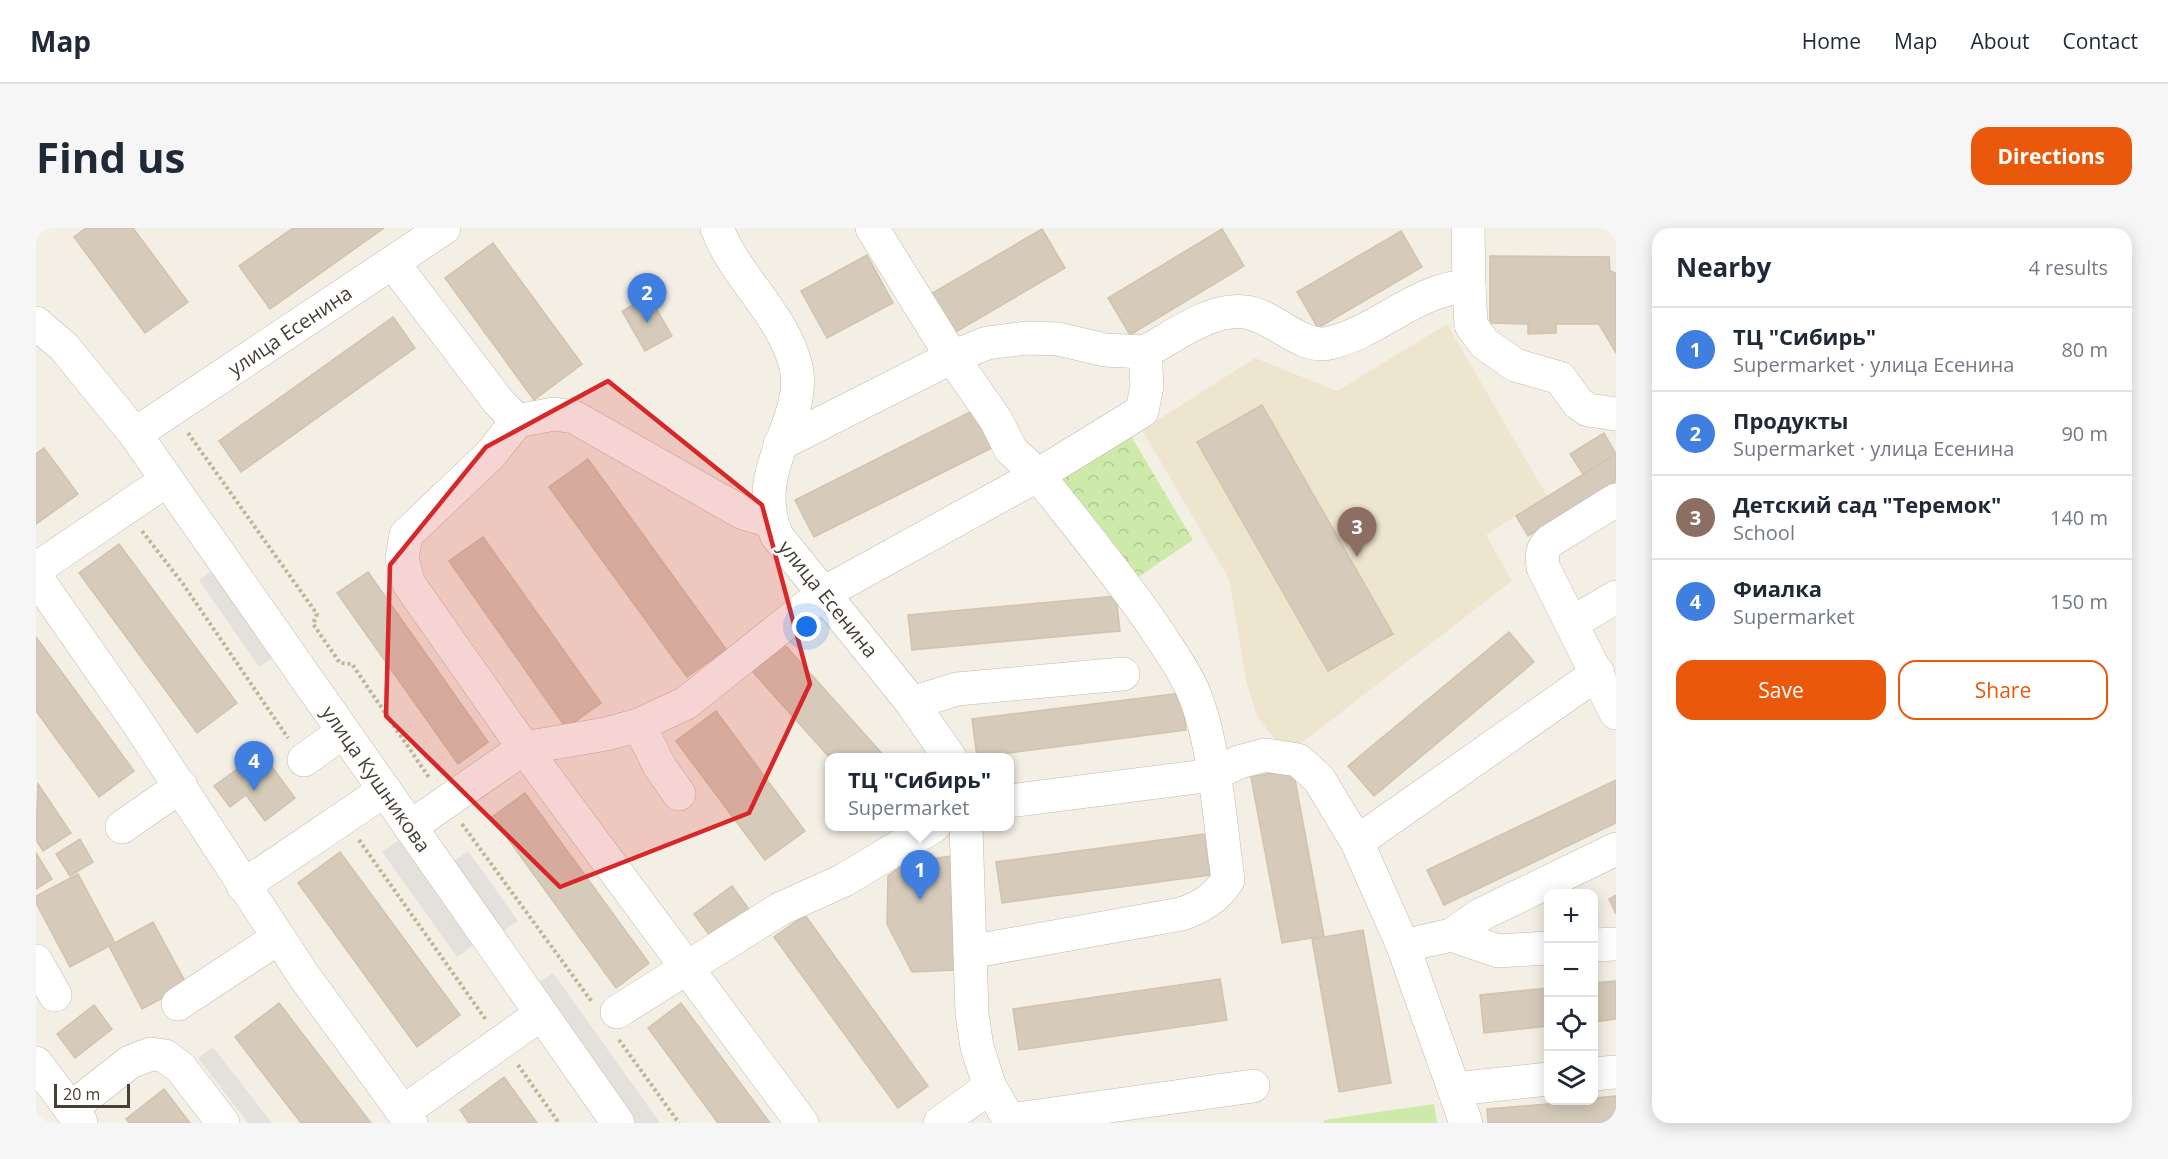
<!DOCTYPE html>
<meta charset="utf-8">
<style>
body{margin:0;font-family:"Open Sans",sans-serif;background:#f6f6f7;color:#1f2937}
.controls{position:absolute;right:18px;bottom:18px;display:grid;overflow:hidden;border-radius:12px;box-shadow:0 3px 15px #0003}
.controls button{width:54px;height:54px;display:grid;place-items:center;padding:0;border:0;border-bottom:2px solid #e0e1e3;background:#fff;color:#1f2937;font:30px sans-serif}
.scale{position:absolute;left:18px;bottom:15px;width:76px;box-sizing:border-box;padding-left:6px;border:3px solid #463f34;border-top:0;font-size:16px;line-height:21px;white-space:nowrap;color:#463f34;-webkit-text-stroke:4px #fff;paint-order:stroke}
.you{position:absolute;left:771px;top:399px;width:21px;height:21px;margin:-15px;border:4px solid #fff;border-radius:50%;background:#1a73e8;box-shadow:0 0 0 9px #1a73e833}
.badge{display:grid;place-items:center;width:39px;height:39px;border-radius:50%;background:#ea580c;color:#fff;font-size:20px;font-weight:700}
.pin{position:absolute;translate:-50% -50px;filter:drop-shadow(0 2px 3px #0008)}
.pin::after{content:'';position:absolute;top:32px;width:21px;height:18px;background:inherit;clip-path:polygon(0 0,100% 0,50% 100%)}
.popup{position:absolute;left:789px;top:525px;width:189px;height:78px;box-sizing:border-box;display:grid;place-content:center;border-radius:12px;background:#fff;filter:drop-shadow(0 2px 4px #0005);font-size:20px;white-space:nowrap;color:#747a83}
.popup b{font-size:22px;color:#1f2937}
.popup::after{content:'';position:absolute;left:50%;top:100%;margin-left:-12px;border:12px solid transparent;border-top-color:#fff}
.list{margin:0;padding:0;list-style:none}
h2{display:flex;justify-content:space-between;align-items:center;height:78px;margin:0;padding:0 24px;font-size:26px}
h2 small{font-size:20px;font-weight:400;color:#747a83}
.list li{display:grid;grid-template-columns:39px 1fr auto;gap:18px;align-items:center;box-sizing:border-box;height:84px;padding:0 24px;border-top:2px solid #e0e1e3}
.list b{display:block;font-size:22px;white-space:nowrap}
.list p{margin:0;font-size:20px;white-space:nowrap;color:#747a83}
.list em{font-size:20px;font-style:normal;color:#747a83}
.actions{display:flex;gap:12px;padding:18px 24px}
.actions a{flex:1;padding:14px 0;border:2px solid #ea580c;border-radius:18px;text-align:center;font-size:21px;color:#ea580c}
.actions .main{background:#ea580c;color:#fff}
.icon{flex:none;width:33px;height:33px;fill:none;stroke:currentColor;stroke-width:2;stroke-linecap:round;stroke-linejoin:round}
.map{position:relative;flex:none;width:1580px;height:895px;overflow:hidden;border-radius:18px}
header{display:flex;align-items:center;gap:36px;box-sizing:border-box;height:84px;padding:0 30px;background:#fff;border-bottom:2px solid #e0e1e3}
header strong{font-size:28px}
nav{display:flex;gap:33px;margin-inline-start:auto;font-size:21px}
.intro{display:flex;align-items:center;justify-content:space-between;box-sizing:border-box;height:144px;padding:0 36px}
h1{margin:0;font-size:42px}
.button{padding:15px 27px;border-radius:18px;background:#ea580c;color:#fff;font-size:21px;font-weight:700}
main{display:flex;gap:36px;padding:0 36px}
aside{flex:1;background:#fff;border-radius:18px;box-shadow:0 3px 15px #0003}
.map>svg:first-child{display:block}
</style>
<header>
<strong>Map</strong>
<nav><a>Home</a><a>Map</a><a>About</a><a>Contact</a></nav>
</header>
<div class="intro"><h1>Find us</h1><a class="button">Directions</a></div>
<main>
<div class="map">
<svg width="1580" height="895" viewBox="0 0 1580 895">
<defs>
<pattern id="park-crowns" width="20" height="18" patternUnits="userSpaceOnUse" patternTransform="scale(1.5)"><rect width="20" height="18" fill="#cdeaab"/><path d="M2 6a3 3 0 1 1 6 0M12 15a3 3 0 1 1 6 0" fill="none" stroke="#b1ca94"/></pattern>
</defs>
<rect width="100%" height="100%" fill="#f4efe5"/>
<path fill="#eee5ce" d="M 1411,96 L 1511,268 L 1450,307 L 1476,353 L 1260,519 L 1240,513 L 1221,488 L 1210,453 L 1193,351 L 1106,202 L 1219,130 L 1301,163 Z"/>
<path fill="url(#park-crowns)" d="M 1092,203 L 1157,312 L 1099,351 L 1018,245 Z"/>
<path fill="#cdeaab" d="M 1398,876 L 1401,895 L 1288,895 L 1288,892 Z"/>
<g fill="#e4e1dd">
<path d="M 180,340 L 240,427 L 223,439 L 163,352 Z"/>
<path d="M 363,612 L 437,717 L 421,729 L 346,624 Z"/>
<path d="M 432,623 L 482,693 L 464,705 L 415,635 Z"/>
<path d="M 517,745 L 624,895 L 597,895 L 499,757 Z"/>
<path d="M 177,819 L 236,895 L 212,895 L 162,830 Z"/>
</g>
<g fill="#d6cbba" stroke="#d1c3ac" stroke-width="1.5">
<path d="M 50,0 L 97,0 L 152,74 L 109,105 L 38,9 Z"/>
<path d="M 257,0 L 348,0 L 234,81 L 203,38 Z"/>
<path d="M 1006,1 L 1029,40 L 918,105 L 895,66 Z"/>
<path d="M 1186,1 L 1208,38 L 1094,107 L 1072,70 Z"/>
<path d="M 1365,3 L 1386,39 L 1282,100 L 1261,64 Z"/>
<path d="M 457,15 L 546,136 L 498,172 L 409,50 Z"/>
<path d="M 831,27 L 857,75 L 791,110 L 765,63 Z"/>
<path d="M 1454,28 L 1573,29 L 1574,43 L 1580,45 L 1580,125 L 1563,96 L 1520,96 L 1520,105 L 1492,106 L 1492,96 L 1454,95 Z"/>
<path d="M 613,68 L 636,108 L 609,123 L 586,83 Z"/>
<path d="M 357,89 L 379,120 L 205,244 L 183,213 Z"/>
<path d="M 1226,177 L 1357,406 L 1292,443 L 1161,214 Z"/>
<path d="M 944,179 L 962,217 L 778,309 L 759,272 Z"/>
<path d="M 1568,205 L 1580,226 L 1547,246 L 1534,226 Z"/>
<path d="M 8,220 L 42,266 L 0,296 L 0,226 Z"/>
<path d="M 1580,226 L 1580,253 L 1492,308 L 1480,288 Z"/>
<path d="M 552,231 L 690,421 L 651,449 L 513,259 Z"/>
<path d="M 447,309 L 565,475 L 530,500 L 413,333 Z"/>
<path d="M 83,316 L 201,475 L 161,505 L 43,345 Z"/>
<path d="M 332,344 L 452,514 L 422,536 L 301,365 Z"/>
<path d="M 1080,368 L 1084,403 L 876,422 L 872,387 Z"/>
<path d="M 1473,404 L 1498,434 L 1338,568 L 1312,538 Z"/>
<path d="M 0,409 L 98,543 L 63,569 L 0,483 Z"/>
<path d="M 748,416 L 850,530 L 794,530 L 717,444 Z"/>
<path d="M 1145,465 L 1150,502 L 941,529 L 936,491 Z"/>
<path d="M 680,483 L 769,603 L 729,632 L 640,513 Z"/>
<path d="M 225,524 L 259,570 L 229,593 L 210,567 L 194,579 L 178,558 Z"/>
<path d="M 1257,541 L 1288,708 L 1246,715 L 1215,549 Z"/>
<path d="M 1580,552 L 1580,595 L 1408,677 L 1391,642 Z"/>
<path d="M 2,556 L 35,605 L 7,623 L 0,612 Z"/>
<path d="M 489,565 L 613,735 L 580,760 L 456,589 Z"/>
<path d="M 1168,606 L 1174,647 L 966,675 L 960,634 Z"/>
<path d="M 44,611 L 57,634 L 34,648 L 20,626 Z"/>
<path d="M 304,624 L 424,787 L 381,819 L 262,655 Z"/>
<path d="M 0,625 L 16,651 L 0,661 Z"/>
<path d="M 915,628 L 918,742 L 876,744 L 851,696 L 852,648 L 871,634 Z"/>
<path d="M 42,646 L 79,715 L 34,739 L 0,675 L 0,668 Z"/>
<path d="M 696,658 L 712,680 L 674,708 L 658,686 Z"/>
<path d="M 1580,667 L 1580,686 L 1573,671 Z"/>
<path d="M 769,687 L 892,858 L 862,880 L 738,709 Z"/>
<path d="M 117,694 L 151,757 L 106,781 L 73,718 Z"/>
<path d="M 1327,702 L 1355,855 L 1303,864 L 1276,711 Z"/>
<path d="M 1184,751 L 1191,792 L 983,822 L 977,781 Z"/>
<path d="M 1580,753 L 1580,791 L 1558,794 L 1558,755 Z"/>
<path d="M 1512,760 L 1512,798 L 1448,805 L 1444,767 Z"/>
<path d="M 243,775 L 335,895 L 265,895 L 199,809 Z"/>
<path d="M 645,775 L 734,895 L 682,895 L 612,800 Z"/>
<path d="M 58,777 L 76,801 L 39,830 L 21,806 Z"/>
<path d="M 468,849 L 501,895 L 433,895 L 424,882 Z"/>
<path d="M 128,861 L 154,895 L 93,895 L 90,891 Z"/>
<path d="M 1580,868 L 1580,895 L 1452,895 L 1451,881 L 1558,872 L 1558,870 Z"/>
</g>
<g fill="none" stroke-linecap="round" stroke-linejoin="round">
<g stroke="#c2baaa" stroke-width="34">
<g id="minor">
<path d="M 681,0 C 699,49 748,87 760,139 C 772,194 712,240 741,308 L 876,475 L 914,530"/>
<path d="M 357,35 L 462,173 L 481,193 L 518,186 L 538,189 L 707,285 L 735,293"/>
<path d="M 1433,58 L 1435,97 L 1448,115 L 1479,137 L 1524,150 L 1542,175 L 1552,182 L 1580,186"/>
<path d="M 0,95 L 28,119 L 99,206 L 582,895"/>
<path d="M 481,193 L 455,226 L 370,307 L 366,331 L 373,356 L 488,520 L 766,895"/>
<path d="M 99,206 L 408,0"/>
<path d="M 744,216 L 916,129 L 951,115 L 991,110 L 1022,111 L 1069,122 L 1109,124"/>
<path d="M 1580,272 L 1514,313 C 1505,321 1506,327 1507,339 L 1580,485"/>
<path d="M 0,341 L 131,252"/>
<path d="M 0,349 L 102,495 L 268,748 L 375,895"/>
<path d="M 1536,395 L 1580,369"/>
<path d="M 876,475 L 921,461 L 1087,446"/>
<path d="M 603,497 L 624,539 L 643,566"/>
<path d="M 268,532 L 307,504"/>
<path d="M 974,573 L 1177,547 L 1203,534 L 1229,527 L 1262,532 L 1283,551 L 1321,614 L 1367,718 L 1430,895"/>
<path d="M 930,598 L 936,786 L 941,819 L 954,859 L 975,895"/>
<path d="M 86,599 L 145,558"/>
<path d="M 374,599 L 488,520 L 570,506 L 603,497 L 650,475 L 788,365 L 1002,247 L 975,222 L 960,192 L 916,129 L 836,0"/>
<path d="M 1321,614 L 1562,445"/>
<path d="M 207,658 L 349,562"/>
<path d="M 1415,707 L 1462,723 L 1512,720"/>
<path d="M 1558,717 L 1580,716"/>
<path d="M 1367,718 L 1415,707 L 1446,686 L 1580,621"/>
<path d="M 934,724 L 1145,686 C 1166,679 1180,670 1192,652 C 1184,596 1179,514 1157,463 C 1147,440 1132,420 1119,400 C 1083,347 1042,298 1002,247 L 1106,183 L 1111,158 L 1109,124 C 1139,108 1174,80 1209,84 C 1238,87 1264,122 1294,115 C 1343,103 1382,60 1433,58 L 1432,0"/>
<path d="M 0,733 L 19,767"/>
<path d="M 142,776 L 242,710"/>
<path d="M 581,784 L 744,681 L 808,652 L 898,598"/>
<path d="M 0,835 L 45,895"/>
<path d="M 1558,846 L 1580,844"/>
<path d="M 1419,861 L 1512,851"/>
<path d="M 34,881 L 94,834 L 115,826 L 129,828 L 145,840 L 187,895"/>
<path d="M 367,884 L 505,786"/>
<path d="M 974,892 L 1217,858"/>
<path d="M 904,895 L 954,859"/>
</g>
</g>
<g stroke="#c2b397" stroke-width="4" stroke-dasharray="3 3" stroke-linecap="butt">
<path d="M 152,205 L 281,386 L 277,396 L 304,435 L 316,436 L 394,551"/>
<path d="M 106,303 L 147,356 L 252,510"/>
<path d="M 426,596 L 556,774"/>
<path d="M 323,612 L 450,792"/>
<path d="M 583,812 L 643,895"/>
<path d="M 482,837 L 523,895"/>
</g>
<use href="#minor" stroke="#fff" stroke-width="33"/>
</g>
<path fill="#d62828" fill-opacity="0.2" stroke="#d62828" stroke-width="4.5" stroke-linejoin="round" d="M 572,153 L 726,277 L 774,456 L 713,585 L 524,659 L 350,488 L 354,337 L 450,219 Z"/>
<g text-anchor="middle" stroke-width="5" stroke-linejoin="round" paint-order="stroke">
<g font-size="20" fill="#463f34" stroke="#fff">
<text transform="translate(254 103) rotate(-34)" y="7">улица Есенина</text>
<text transform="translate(792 371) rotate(51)" y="7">улица Есенина</text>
<text transform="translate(340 551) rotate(55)" y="7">улица Кушникова</text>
</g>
</g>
</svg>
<div class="controls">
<button>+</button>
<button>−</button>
<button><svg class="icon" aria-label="locate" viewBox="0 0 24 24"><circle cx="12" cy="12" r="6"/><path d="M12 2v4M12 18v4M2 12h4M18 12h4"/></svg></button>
<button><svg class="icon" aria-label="layers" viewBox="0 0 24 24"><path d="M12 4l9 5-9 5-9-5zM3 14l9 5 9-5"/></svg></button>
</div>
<div class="scale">20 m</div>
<div class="you"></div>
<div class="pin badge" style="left:884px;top:672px;background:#3f7fe0">1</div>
<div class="popup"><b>ТЦ &quot;Сибирь&quot;</b>Supermarket</div>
<div class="pin badge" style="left:611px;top:95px;background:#3f7fe0">2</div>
<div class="pin badge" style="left:1321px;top:329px;background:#8d6e63">3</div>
<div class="pin badge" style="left:218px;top:563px;background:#3f7fe0">4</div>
</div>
<aside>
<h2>Nearby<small>4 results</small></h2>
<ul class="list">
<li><span class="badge" style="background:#3f7fe0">1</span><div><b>ТЦ &quot;Сибирь&quot;</b><p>Supermarket · улица Есенина</p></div><em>80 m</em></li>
<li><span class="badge" style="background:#3f7fe0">2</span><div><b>Продукты</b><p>Supermarket · улица Есенина</p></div><em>90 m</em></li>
<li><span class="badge" style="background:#8d6e63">3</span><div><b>Детский сад &quot;Теремок&quot;</b><p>School</p></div><em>140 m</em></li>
<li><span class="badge" style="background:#3f7fe0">4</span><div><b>Фиалка</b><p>Supermarket</p></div><em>150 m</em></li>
</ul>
<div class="actions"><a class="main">Save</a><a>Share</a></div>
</aside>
</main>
